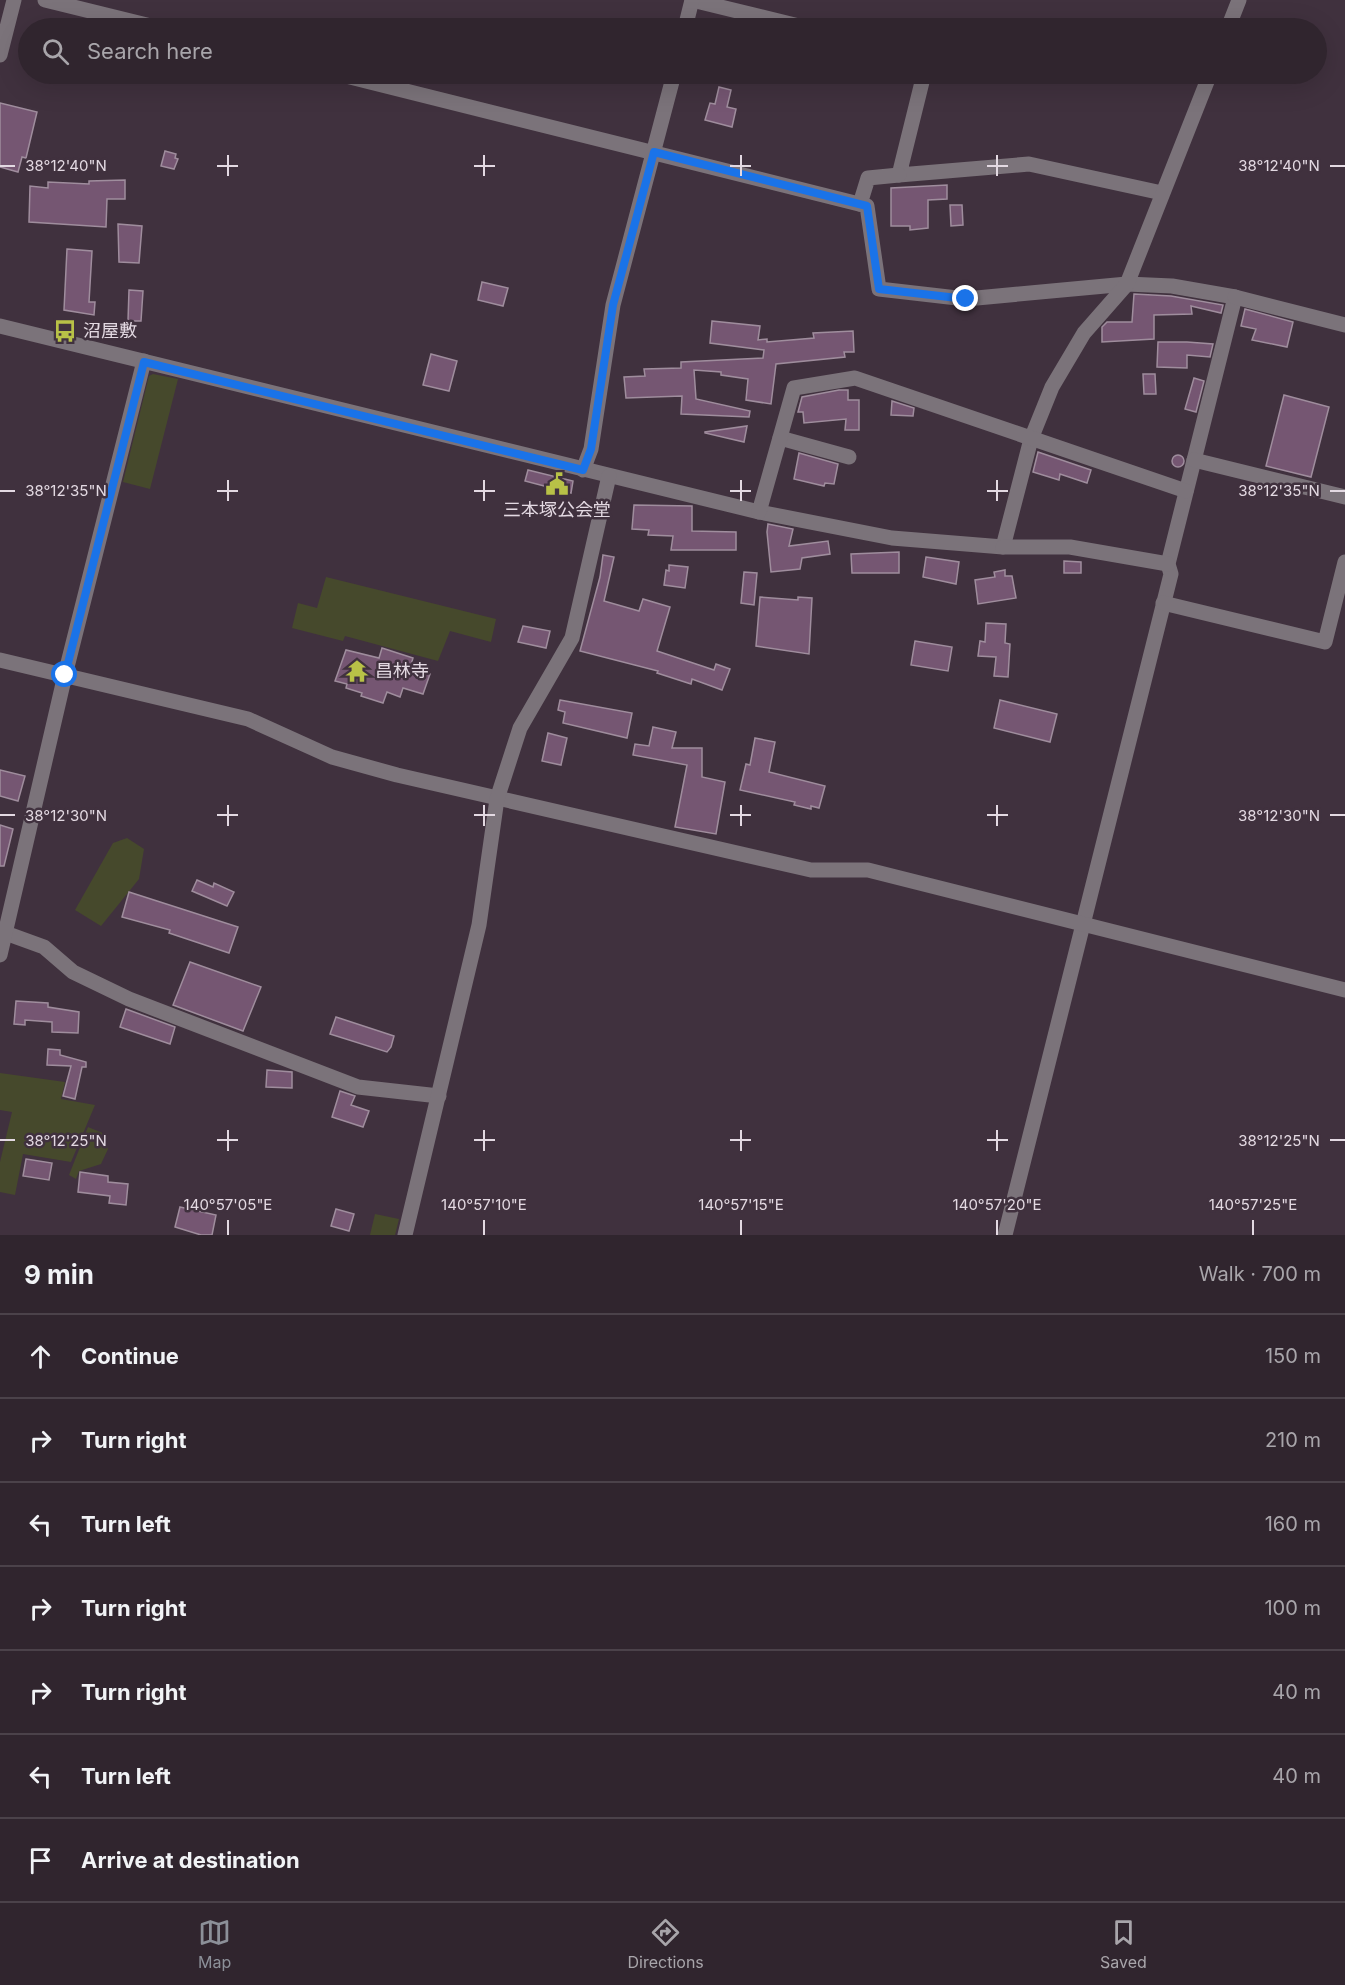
<!DOCTYPE html>
<meta charset="utf-8">
<style>
body{margin:0;font-family:Inter,"Noto Sans JP",sans-serif;background:#3c313a;color:#f1f3f6}
.stop{position:absolute;width:18px;height:18px;margin:-14px;border:4px solid #1a73e8;border-radius:50%;background:#fff}
.stop.end{background:#1a73e8;border-color:#fff;box-shadow:0 2px 6px #0008}
.list{margin:0;padding:0;list-style:none}
h2{display:flex;justify-content:space-between;align-items:center;height:78px;margin:0;padding:0 24px;font-size:26px}
h2 small{font-size:20px;font-weight:400;color:#a8a5aa}
.list li{display:grid;grid-template-columns:39px 1fr auto;gap:18px;align-items:center;box-sizing:border-box;height:84px;padding:0 24px;border-top:2px solid #4b424a}
.list b{display:block;font-size:22px;white-space:nowrap}
.list em{font-size:20px;font-style:normal;color:#a8a5aa}
.icon{flex:none;width:33px;height:33px;fill:none;stroke:currentColor;stroke-width:2;stroke-linecap:round;stroke-linejoin:round}
.map{position:relative;flex:none;width:1345px;height:1235px;overflow:hidden}
.search{position:absolute;background:#30252e;box-shadow:0 6px 24px #0002;left:18px;right:18px;top:18px;height:66px;display:flex;align-items:center;gap:15px;box-sizing:border-box;padding:0 21px;border-radius:33px;color:#a8a5aa;font-size:22px}
.sheet{height:666px;background:#30252e}
nav{display:flex;justify-content:space-around;align-items:center;box-sizing:border-box;height:84px;border-top:2px solid #4b424a;background:#30252e;font-size:16px;color:#a8a5aa}
nav a{display:grid;justify-items:center;gap:3px}
nav .on{color:#8c9099}
.map>svg:first-child{display:block}
</style>
<div class="map">
<svg width="1345" height="1235" viewBox="0 0 1345 1235">
<rect width="100%" height="100%" fill="#40313e"/>
<g fill="#46492c">
<path d="M 153,374 L 178,379 L 150,489 L 123,482 L 149,376 Z"/>
<path d="M 326,577 L 496,619 L 491,642 L 450,631 L 438,661 L 345,636 L 343,641 L 292,628 L 298,603 L 317,608 Z"/>
<path d="M 127,838 L 144,849 L 139,879 L 101,926 L 75,910 L 113,843 Z"/>
<path d="M 0,1073 L 65,1082 L 61,1099 L 95,1105 L 71,1162 L 23,1154 L 15,1195 L 0,1192 L 0,1162 L 12,1112 L 0,1110 Z"/>
<path d="M 88,1127 L 105,1134 L 108,1149 L 101,1164 L 79,1171 L 76,1179 L 69,1175 Z"/>
<path d="M 375,1214 L 399,1219 L 395,1235 L 370,1235 Z"/>
</g>
<g fill="#755672" stroke="#9f8d9d" stroke-width="1.5">
<path d="M 719,87 L 731,90 L 727,107 L 736,109 L 732,127 L 705,120 L 710,103 L 715,104 Z"/>
<path d="M 0,103 L 37,112 L 26,158 L 22,157 L 18,172 L 0,167 Z"/>
<path d="M 165,151 L 176,154 L 175,158 L 178,159 L 174,169 L 161,166 Z"/>
<path d="M 125,180 L 125,199 L 107,199 L 106,227 L 29,222 L 30,186 L 48,188 L 48,182 L 89,184 L 89,181 Z"/>
<path d="M 947,185 L 947,199 L 928,200 L 928,228 L 910,230 L 910,226 L 891,226 L 891,188 Z"/>
<path d="M 950,205 L 962,205 L 963,225 L 951,226 Z"/>
<path d="M 118,224 L 142,226 L 139,263 L 119,262 Z"/>
<path d="M 67,249 L 92,251 L 89,302 L 95,302 L 94,315 L 64,310 Z"/>
<path d="M 482,282 L 508,288 L 503,306 L 478,300 Z"/>
<path d="M 129,290 L 143,291 L 141,321 L 128,321 Z"/>
<path d="M 1134,294 L 1171,296 L 1223,305 L 1221,313 L 1191,306 L 1192,314 L 1154,315 L 1154,339 L 1102,342 L 1102,327 L 1107,322 L 1132,322 Z"/>
<path d="M 1245,309 L 1293,322 L 1287,347 L 1252,340 L 1256,329 L 1241,326 Z"/>
<path d="M 712,321 L 760,326 L 758,340 L 767,339 L 767,342 L 814,338 L 813,333 L 853,331 L 854,352 L 844,352 L 845,357 L 776,364 L 771,404 L 746,400 L 748,379 L 721,375 L 721,372 L 694,370 L 696,399 L 750,411 L 749,417 L 681,414 L 682,396 L 626,398 L 624,377 L 645,376 L 644,369 L 681,368 L 681,362 L 763,358 L 764,350 L 710,343 Z"/>
<path d="M 1158,342 L 1187,342 L 1213,344 L 1210,357 L 1187,355 L 1187,368 L 1157,367 Z"/>
<path d="M 431,354 L 457,361 L 449,391 L 423,385 Z"/>
<path d="M 1143,374 L 1155,374 L 1156,394 L 1144,394 Z"/>
<path d="M 1194,378 L 1204,381 L 1196,412 L 1185,409 Z"/>
<path d="M 839,390 L 848,390 L 848,400 L 859,400 L 859,430 L 845,430 L 846,419 L 804,423 L 803,412 L 798,412 L 802,397 Z"/>
<path d="M 1284,395 L 1329,407 L 1311,477 L 1266,466 Z"/>
<path d="M 892,401 L 914,408 L 913,416 L 891,415 Z"/>
<path d="M 747,426 L 744,442 L 705,433 L 705,432 Z"/>
<path d="M 1038,452 L 1091,470 L 1087,483 L 1060,474 L 1059,480 L 1033,472 Z"/>
<path d="M 799,453 L 838,464 L 834,484 L 825,483 L 824,486 L 794,479 Z"/>
<circle cx="1178" cy="461" r="6"/>
<path d="M 528,470 L 573,481 L 571,493 L 525,481 Z"/>
<path d="M 634,505 L 692,506 L 692,531 L 736,532 L 736,550 L 671,550 L 673,536 L 648,535 L 649,530 L 632,529 Z"/>
<path d="M 768,524 L 793,529 L 789,546 L 828,541 L 830,554 L 802,558 L 800,569 L 771,572 L 767,532 Z"/>
<path d="M 899,552 L 899,573 L 852,573 L 851,554 Z"/>
<path d="M 603,555 L 614,557 L 604,601 L 639,611 L 643,599 L 670,607 L 657,651 L 714,670 L 716,664 L 730,669 L 722,690 L 692,679 L 691,684 L 657,673 L 658,671 L 580,651 L 600,577 Z"/>
<path d="M 926,557 L 959,562 L 956,584 L 923,577 Z"/>
<path d="M 1064,561 L 1081,562 L 1081,573 L 1064,573 Z"/>
<path d="M 669,565 L 688,567 L 685,588 L 664,585 L 666,570 L 669,571 Z"/>
<path d="M 1005,570 L 1005,576 L 1012,576 L 1016,598 L 978,604 L 975,580 L 995,577 L 994,572 Z"/>
<path d="M 744,572 L 757,573 L 754,605 L 741,603 Z"/>
<path d="M 760,597 L 798,600 L 798,597 L 812,598 L 809,654 L 756,646 Z"/>
<path d="M 986,623 L 1006,624 L 1005,643 L 1010,644 L 1008,677 L 994,676 L 996,657 L 978,656 L 980,641 L 985,642 Z"/>
<path d="M 523,626 L 550,631 L 546,648 L 518,642 Z"/>
<path d="M 915,641 L 952,647 L 948,671 L 911,665 Z"/>
<path d="M 382,648 L 413,658 L 410,668 L 430,674 L 423,694 L 403,688 L 400,697 L 387,692 L 383,703 L 361,696 L 362,693 L 346,688 L 347,684 L 335,681 L 346,650 L 379,658 Z"/>
<path d="M 560,700 L 632,713 L 627,738 L 563,723 L 565,712 L 558,710 Z"/>
<path d="M 1000,700 L 1057,714 L 1050,742 L 994,728 Z"/>
<path d="M 653,727 L 676,732 L 672,748 L 702,748 L 702,777 L 725,782 L 716,834 L 675,827 L 687,765 L 633,755 L 635,744 L 649,746 Z"/>
<path d="M 548,733 L 567,738 L 561,765 L 542,761 Z"/>
<path d="M 755,738 L 775,742 L 769,772 L 825,786 L 819,808 L 811,806 L 811,809 L 794,805 L 795,802 L 740,790 L 746,764 L 750,765 Z"/>
<path d="M 0,770 L 25,776 L 18,801 L 0,796 Z"/>
<path d="M 0,825 L 13,829 L 4,866 L 0,866 Z"/>
<path d="M 197,880 L 213,887 L 214,883 L 234,892 L 227,906 L 192,891 Z"/>
<path d="M 129,892 L 238,927 L 229,953 L 169,933 L 170,930 L 122,917 Z"/>
<path d="M 190,962 L 261,987 L 243,1031 L 173,1005 Z"/>
<path d="M 16,1001 L 48,1003 L 48,1007 L 79,1012 L 78,1033 L 52,1032 L 52,1022 L 25,1020 L 25,1025 L 14,1024 Z"/>
<path d="M 126,1009 L 175,1027 L 170,1044 L 120,1027 Z"/>
<path d="M 336,1017 L 394,1036 L 391,1047 L 387,1052 L 330,1034 Z"/>
<path d="M 48,1049 L 60,1050 L 60,1055 L 86,1062 L 86,1067 L 82,1067 L 75,1099 L 63,1096 L 71,1066 L 47,1065 Z"/>
<path d="M 267,1070 L 292,1072 L 292,1088 L 266,1087 Z"/>
<path d="M 340,1091 L 355,1096 L 351,1105 L 369,1111 L 363,1127 L 332,1117 Z"/>
<path d="M 26,1159 L 52,1163 L 49,1180 L 23,1176 Z"/>
<path d="M 80,1172 L 108,1176 L 108,1182 L 128,1184 L 126,1205 L 109,1203 L 110,1196 L 78,1192 Z"/>
<path d="M 180,1207 L 216,1215 L 212,1235 L 201,1235 L 175,1227 Z"/>
<path d="M 336,1209 L 354,1214 L 349,1231 L 331,1226 Z"/>
</g>
<g fill="none" stroke-linecap="round" stroke-linejoin="round">
<g stroke="#7b737a" stroke-width="15">
<path d="M 45,0 L 159,28"/>
<path d="M 692,0 L 807,28"/>
<path d="M 685,28 L 692,0"/>
<path d="M 1228,28 L 1239,0"/>
<path d="M 0,55 L 14,0"/>
<path d="M 338,74 L 867,206 L 879,289 L 966,299 L 1127,284 L 1172,286 L 1235,297 L 1168,564 L 1171,574 L 1005,1235"/>
<path d="M 924,74 L 899,175 L 1029,164 L 1162,193"/>
<path d="M 860,204 L 868,178 L 899,175"/>
<path d="M 1235,297 L 1345,325"/>
<path d="M 0,326 L 759,512 L 892,538 L 1003,547 L 1031,439 L 1052,387 L 1084,333 L 1127,284 L 1210,74"/>
<path d="M 780,438 L 849,457"/>
<path d="M 1194,460 L 1345,497"/>
<path d="M 583,470 L 591,449 L 613,305 L 674,74"/>
<path d="M 759,512 L 794,388 L 855,378 L 1186,491"/>
<path d="M 1003,547 L 1070,547 L 1168,564"/>
<path d="M 1163,603 L 1325,642 L 1345,562"/>
<path d="M 0,660 L 248,719 L 332,757 L 397,775 L 811,870 L 868,870 L 1345,990"/>
<path d="M 0,931 L 44,947 L 73,972 L 129,999 L 358,1087 L 439,1096"/>
<path d="M 0,955 L 65,675 L 144,361"/>
<path d="M 405,1235 L 479,925 L 497,799 L 520,728 L 572,638 L 609,476"/>
</g>
</g>
<g fill="none" stroke-linecap="round" stroke-linejoin="round">
<path stroke="#1a73e8" stroke-width="8" d="M 65,675 L 144,362 L 583,470 L 591,449 L 613,305 L 654,152 L 867,206 L 879,289 L 966,299"/>
</g>
<path fill="none" stroke="#e3d9e2" stroke-width="2" d="M 228,155 L 228,176M 484,155 L 484,176M 741,155 L 741,176M 997,155 L 997,176M 0,166 L 15,166M 217,166 L 238,166M 474,166 L 495,166M 730,166 L 751,166M 987,166 L 1008,166M 1330,166 L 1345,166M 228,480 L 228,501M 484,480 L 484,501M 741,480 L 741,501M 997,480 L 997,501M 0,491 L 15,491M 217,491 L 238,491M 474,491 L 495,491M 730,491 L 751,491M 987,491 L 1008,491M 1330,491 L 1345,491M 228,805 L 228,826M 484,805 L 484,826M 741,805 L 741,826M 997,805 L 997,826M 0,815 L 15,815M 217,815 L 238,815M 474,815 L 495,815M 730,815 L 751,815M 987,815 L 1008,815M 1330,815 L 1345,815M 228,1130 L 228,1151M 484,1130 L 484,1151M 741,1130 L 741,1151M 997,1130 L 997,1151M 0,1140 L 15,1140M 217,1140 L 238,1140M 474,1140 L 495,1140M 730,1140 L 751,1140M 987,1140 L 1008,1140M 1330,1140 L 1345,1140M 228,1220 L 228,1235M 484,1220 L 484,1235M 741,1220 L 741,1235M 997,1220 L 997,1235M 1253,1220 L 1253,1235"/>
<defs>
<g id="bus-bare" transform="scale(1.8)"><path d="M-5-6H5V4H4V6H2V4H-2V6H-4V4H-5ZM-3.5-4V0h7V-4ZM-3.5 1.2v1.5H-2V1.2ZM2 1.2v1.5H3.5V1.2Z" fill="#b8c147" stroke="#40313e" stroke-width="2.5" paint-order="stroke"/></g>
<g id="civic-bare" transform="scale(1.8)"><path d="M-.6-6.5H3V-4.5H.6V-3L4-1V1h2V6H-6V1h2V-1L-.6-3ZM-1.2 2.5V6h2.4V2.5Z" fill="#b8c147" stroke="#40313e" stroke-width="2.5" paint-order="stroke"/></g>
<g id="temple-bare" transform="scale(1.8)"><path d="M0-6L5-2H3V0L6.5 2.5H4V6H1.5V3h-3V6H-4V2.5H-6.5L-3 0V-2H-5Z" fill="#b8c147" stroke="#40313e" stroke-width="2.5" paint-order="stroke"/></g>
</defs>
<g fill-rule="evenodd">
<use href="#bus-bare" x="65" y="331"/>
<use href="#civic-bare" x="557" y="484"/>
<use href="#temple-bare" x="357" y="671"/>
</g>
<g text-anchor="middle" stroke-width="5" stroke-linejoin="round" paint-order="stroke">
<g font-size="18" fill="#e3d9e2" stroke="#40313e" text-anchor="start">
<text x="83" y="337">沼屋敷</text>
<text x="557" y="516" text-anchor="middle">三本塚公会堂</text>
<text x="375" y="677">昌林寺</text>
</g>
</g>
<g font-size="15" text-anchor="middle" fill="#e3d9e2" stroke="#40313e" stroke-width="5" stroke-linejoin="round" paint-order="stroke">
<text x="66" y="171">38°12'40"N</text>
<text x="1279" y="171">38°12'40"N</text>
<text x="66" y="496">38°12'35"N</text>
<text x="1279" y="496">38°12'35"N</text>
<text x="66" y="821">38°12'30"N</text>
<text x="1279" y="821">38°12'30"N</text>
<text x="66" y="1146">38°12'25"N</text>
<text x="1279" y="1146">38°12'25"N</text>
<text x="228" y="1210">140°57'05"E</text>
<text x="484" y="1210">140°57'10"E</text>
<text x="741" y="1210">140°57'15"E</text>
<text x="997" y="1210">140°57'20"E</text>
<text x="1253" y="1210">140°57'25"E</text>
</g>
</svg>
<div class="stop" style="left:65px;top:675px"></div>
<div class="stop end" style="left:966px;top:299px"></div>
<div class="search"><svg class="icon" aria-label="search" viewBox="0 0 24 24"><circle cx="10" cy="10" r="6"/><path d="M15 15l6 6"/></svg>Search here</div>
</div>
<section class="sheet">
<h2>9 min<small>Walk · 700 m</small></h2>
<ul class="list">
<li><svg class="icon" aria-label="ahead" viewBox="0 0 24 24"><path d="M12 20V5M6 11l6-6 6 6"/></svg><div><b>Continue</b></div><em>150 m</em></li>
<li><svg class="icon" aria-label="right" viewBox="0 0 24 24"><path d="M7 20v-9h11M14 6l5 5-5 5"/></svg><div><b>Turn right</b></div><em>210 m</em></li>
<li><svg class="icon" aria-label="left" viewBox="0 0 24 24"><path d="M17 20v-9H6M10 6l-5 5 5 5"/></svg><div><b>Turn left</b></div><em>160 m</em></li>
<li><svg class="icon" aria-label="right" viewBox="0 0 24 24"><path d="M7 20v-9h11M14 6l5 5-5 5"/></svg><div><b>Turn right</b></div><em>100 m</em></li>
<li><svg class="icon" aria-label="right" viewBox="0 0 24 24"><path d="M7 20v-9h11M14 6l5 5-5 5"/></svg><div><b>Turn right</b></div><em>40 m</em></li>
<li><svg class="icon" aria-label="left" viewBox="0 0 24 24"><path d="M17 20v-9H6M10 6l-5 5 5 5"/></svg><div><b>Turn left</b></div><em>40 m</em></li>
<li><svg class="icon" aria-label="arrive" viewBox="0 0 24 24"><path d="M6 21V4h12l-3 4 3 4H6"/></svg><div><b>Arrive at destination</b></div></li>
</ul>
</section>
<nav>
<a class="on"><svg class="icon" aria-label="map" viewBox="0 0 24 24"><path d="M3 6l6-2 6 2 6-2v14l-6 2-6-2-6 2zM9 4v14M15 6v14"/></svg>Map</a>
<a><svg class="icon" aria-label="directions" viewBox="0 0 24 24"><path d="M12 3l9 9-9 9-9-9zM9 14v-3h6M13 9l2 2-2 2"/></svg>Directions</a>
<a><svg class="icon" aria-label="saved" viewBox="0 0 24 24"><path d="M7 4h10v16l-5-4-5 4z"/></svg>Saved</a>
</nav>
